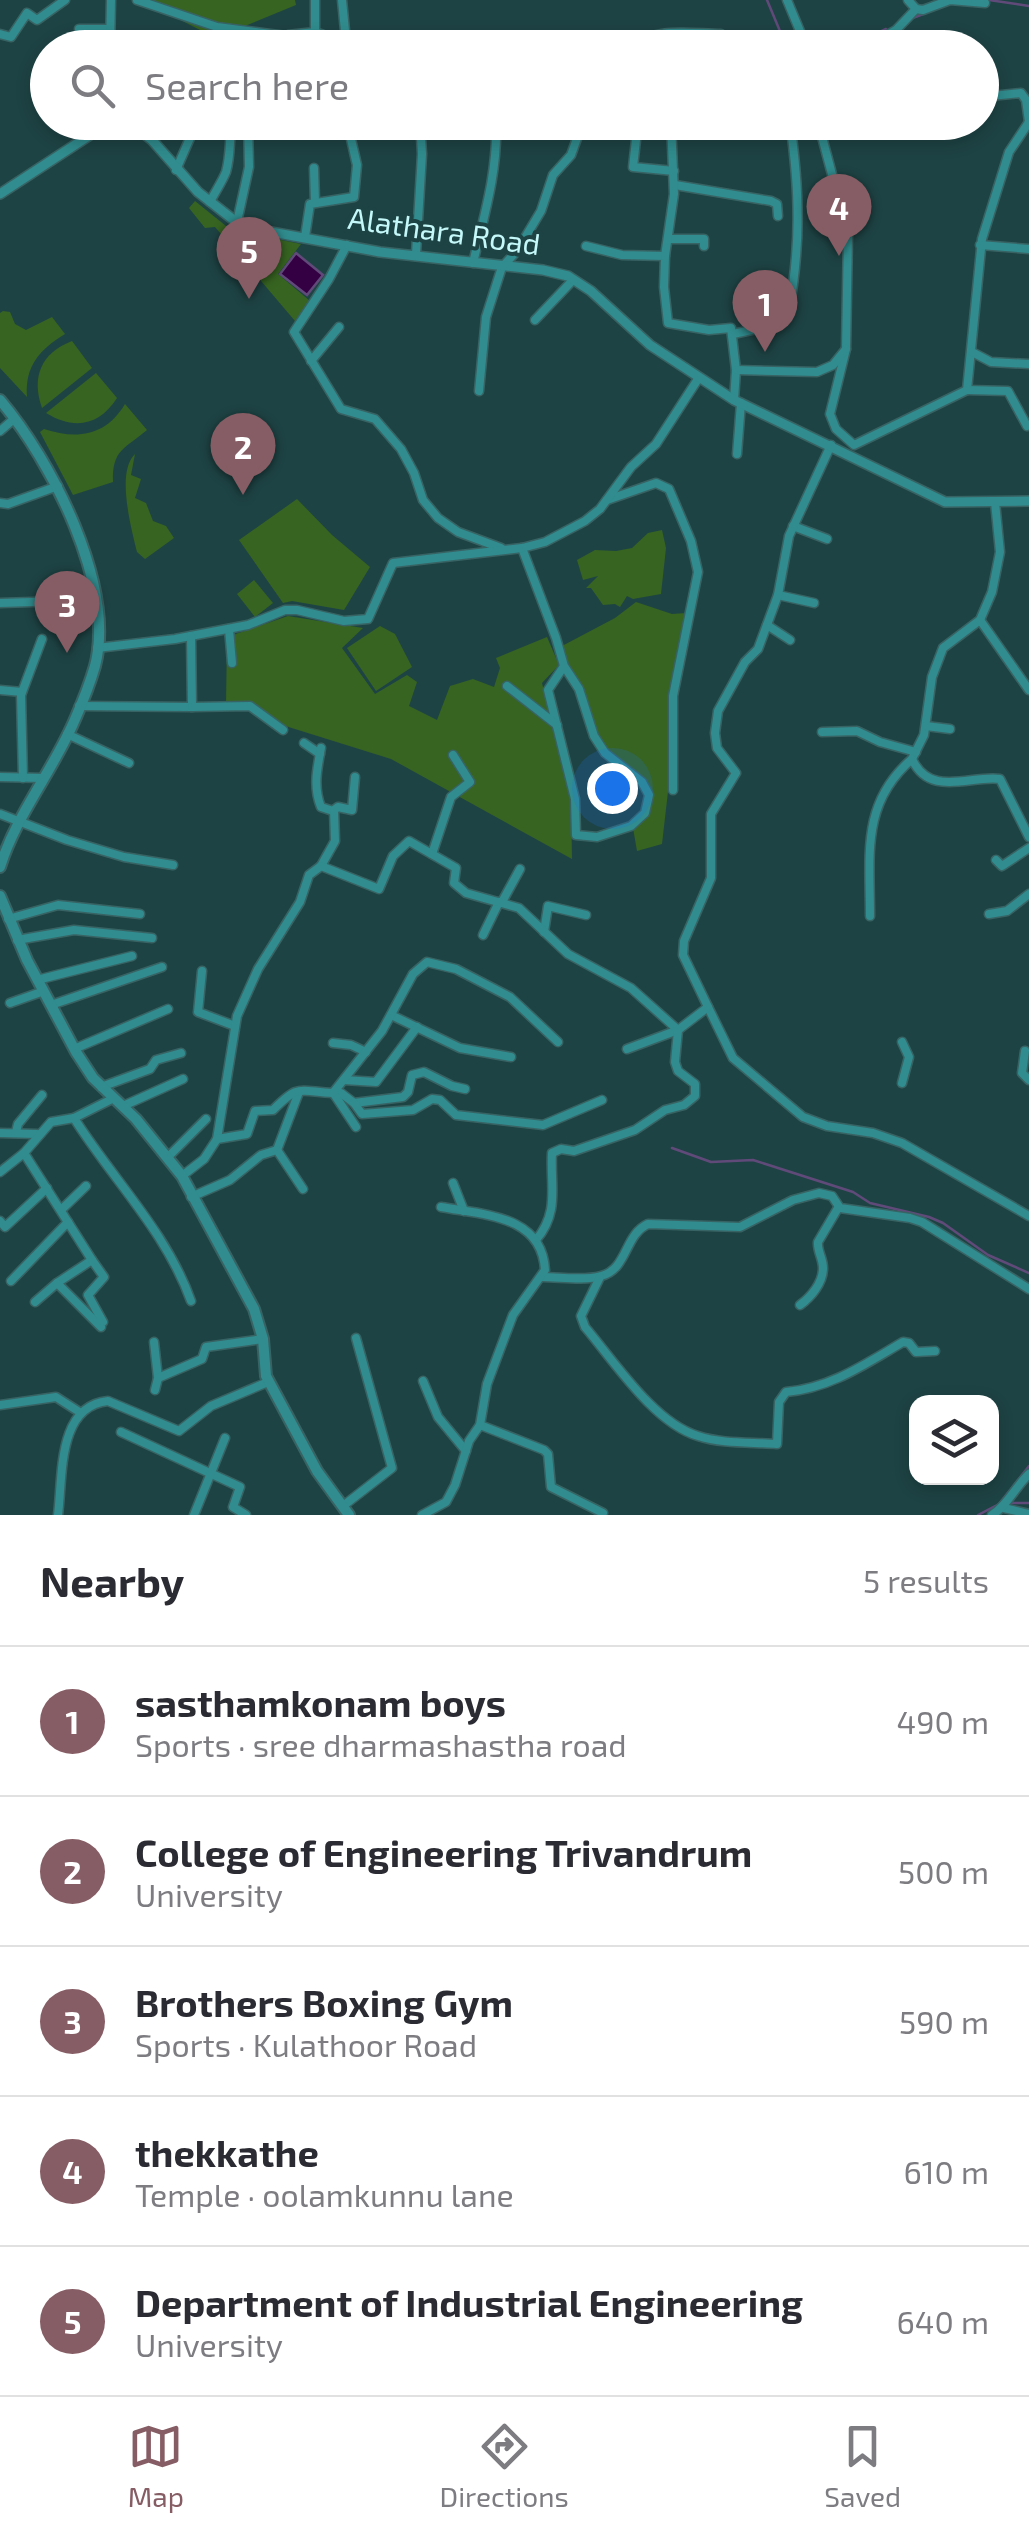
<!DOCTYPE html>
<meta charset="utf-8">
<style>
body{margin:0;font-family:"Exo 2",sans-serif;background:#f2f2f3;color:#2b2b33}
.controls{position:absolute;right:30px;bottom:30px;display:grid;overflow:hidden;border-radius:20px;box-shadow:0 5px 15px #0003}
.controls button{width:90px;height:90px;display:grid;place-items:center;padding:0;border:0;border-bottom:2px solid #e1e1e2;background:#fff;color:#2b2b33;font:50px sans-serif}
.you{position:absolute;left:612px;top:788px;width:35px;height:35px;margin:-25px;border:8px solid #fff;border-radius:50%;background:#1a73e8;box-shadow:0 0 0 15px #1a73e833}
.badge{display:grid;place-items:center;width:65px;height:65px;border-radius:50%;background:#865d64;color:#fff;font-size:32px;font-weight:700}
.pin{position:absolute;translate:-50% -82px;filter:drop-shadow(0 2px 5px #0008)}
.pin::after{content:'';position:absolute;top:52px;width:35px;height:30px;background:inherit;clip-path:polygon(0 0,100% 0,50% 100%)}
.list{margin:0;padding:0;list-style:none}
h2{display:flex;justify-content:space-between;align-items:center;height:130px;margin:0;padding:0 40px;font-size:42px}
h2 small{font-size:32px;font-weight:400;color:#7c7c81}
.list li{display:grid;grid-template-columns:65px 1fr auto;gap:30px;align-items:center;box-sizing:border-box;height:150px;padding:0 40px;border-top:2px solid #e1e1e2}
.list b{display:block;font-size:38px;white-space:nowrap}
.list p{margin:0;font-size:32px;white-space:nowrap;color:#7c7c81}
.list em{font-size:32px;font-style:normal;color:#7c7c81}
.icon{flex:none;width:55px;height:55px;fill:none;stroke:currentColor;stroke-width:2;stroke-linecap:round;stroke-linejoin:round}
.map{position:relative;flex:none;width:1029px;height:1515px;overflow:hidden}
.search{position:absolute;background:#fff;box-shadow:0 5px 15px #0003;left:30px;right:30px;top:30px;height:110px;display:flex;align-items:center;gap:25px;box-sizing:border-box;padding:0 35px;border-radius:55px;color:#7c7c81;font-size:38px}
.sheet{height:880px;background:#fff}
nav{display:flex;justify-content:space-around;align-items:center;box-sizing:border-box;height:140px;border-top:2px solid #e1e1e2;background:#fff;font-size:28px;color:#7c7c81}
nav a{display:grid;justify-items:center;gap:5px}
nav .on{color:#865d64}
.map>svg:first-child{display:block}
</style>
<div class="map">
<svg width="1029" height="1515" viewBox="0 0 1029 1515">
<rect width="100%" height="100%" fill="#1e4344"/>
<g fill="#376421">
<path d="M 141,0 L 295,0 L 296,5 L 216,38 Z"/>
<path d="M 195,201 L 231,230 L 301,244 L 278,274 L 310,301 L 295,321 L 215,227 L 205,228 L 189,208 Z"/>
<path d="M 3,311 L 10,312 L 15,324 L 26,330 L 52,317 L 65,334 C 39,350 25,366 27,397 L 0,368 L 0,313 Z"/>
<path d="M 72,341 L 92,368 L 42,408 C 31,377 41,353 72,341 Z"/>
<path d="M 96,373 L 117,398 C 99,426 74,430 46,413 Z"/>
<path d="M 125,404 L 147,430 C 125,449 112,449 113,482 L 73,495 L 40,432 L 44,429 C 77,440 106,436 125,404 Z"/>
<path d="M 135,454 L 131,475 L 141,479 L 135,498 L 146,503 L 153,521 L 166,526 L 174,538 L 145,559 L 137,552 C 131,527 116,472 135,454 Z"/>
<path d="M 297,499 L 332,535 L 370,567 L 344,610 L 292,601 L 283,603 L 239,540 Z"/>
<path d="M 662,530 L 666,548 L 661,594 L 633,599 L 627,596 L 620,607 L 615,604 L 603,605 L 591,588 L 586,588 L 598,576 L 583,580 L 577,560 L 595,550 L 616,551 L 632,548 L 648,533 Z"/>
<path d="M 254,580 L 273,603 L 255,617 L 237,594 Z"/>
<path d="M 636,602 L 672,614 L 687,613 L 669,698 L 669,783 L 662,844 L 637,851 L 633,828 C 642,820 655,811 652,797 C 646,771 619,766 605,746 C 595,733 594,718 588,703 C 580,682 567,668 562,646 L 615,618 Z"/>
<path d="M 288,616 L 363,628 L 342,648 L 375,694 L 407,675 L 417,682 L 409,706 L 437,720 L 450,686 L 473,679 L 494,687 L 500,668 L 496,658 L 547,637 L 559,665 L 542,683 L 571,801 L 572,859 L 391,759 L 279,724 L 252,704 L 226,706 L 227,637 Z"/>
<path d="M 380,626 L 395,634 L 412,667 L 376,691 L 347,648 Z"/>
</g>
<path fill="#350043" stroke="#604a7a" stroke-width="2.5" d="M 296,253 L 323,275 L 307,295 L 280,274 Z"/>
<g fill="none" stroke-linecap="round" stroke-linejoin="round">
<g stroke="#604a7a" stroke-width="2.5">
<path d="M 767,0 L 787,48"/>
<path d="M 989,0 L 1029,6"/>
<path d="M 910,19 L 926,13"/>
<path d="M 846,48 L 886,29"/>
<path d="M 672,1148 L 711,1162 L 753,1160 L 853,1192 L 870,1203 L 929,1217 L 943,1223 L 988,1255 L 1029,1273"/>
<path d="M 1012,1503 L 1029,1503"/>
<path d="M 978,1515 L 999,1504 L 1029,1466"/>
</g>
<g stroke="#386364" stroke-width="11">
<g id="minor">
<path d="M 137,0 L 217,27 L 286,36"/>
<path d="M 342,0 L 346,41"/>
<path d="M 787,0 L 807,48"/>
<path d="M 916,9 L 923,10 L 950,0 L 985,3"/>
<path d="M 79,29 L 110,29"/>
<path d="M 315,32 L 337,40 L 364,43 L 365,48"/>
<path d="M 0,34 L 11,37 L 27,13 L 37,20 L 65,0"/>
<path d="M 110,48 L 111,0"/>
<path d="M 281,48 L 288,35 L 315,32 L 315,0"/>
<path d="M 435,48 L 437,40 L 443,39 L 502,48"/>
<path d="M 630,48 C 653,26 692,34 721,34"/>
<path d="M 865,48 L 896,30 L 916,9 L 908,0"/>
<path d="M 982,97 L 1021,93 L 1026,100 L 1029,122"/>
<path d="M 638,122 L 633,167 L 674,171"/>
<path d="M 818,122 L 848,234 L 846,349 L 830,414 L 836,429 L 854,445 L 967,390 L 982,239 L 1009,152 L 1029,122"/>
<path d="M 671,124 L 709,127"/>
<path d="M 152,140 L 160,122"/>
<path d="M 314,168 L 315,202"/>
<path d="M 176,170 L 197,122"/>
<path d="M 675,185 L 771,201 L 777,204 L 778,216"/>
<path d="M 210,202 C 215,192 222,182 226,172 C 231,155 229,139 232,122"/>
<path d="M 237,222 L 249,167 L 248,122"/>
<path d="M 305,237 L 310,204 L 354,197 L 357,165 L 347,122"/>
<path d="M 668,239 L 704,239 L 704,246"/>
<path d="M 347,245 L 329,279 L 294,332 L 341,409 L 375,419 L 401,449 L 414,473 L 423,500 L 438,518 L 458,532 L 501,548"/>
<path d="M 980,245 L 1029,249"/>
<path d="M 586,246 L 622,255 L 665,256 L 664,287 L 668,323 L 709,330 L 731,328 L 736,370 L 734,400"/>
<path d="M 416,254 L 422,154 L 420,122"/>
<path d="M 665,256 L 674,194 L 671,122"/>
<path d="M 473,263 C 484,216 498,171 496,122"/>
<path d="M 535,320 L 573,280"/>
<path d="M 733,334 L 775,325 L 788,316 C 801,246 800,193 790,122"/>
<path d="M 972,352 L 991,362 L 1029,364"/>
<path d="M 311,361 L 339,327"/>
<path d="M 736,370 L 817,372 L 833,365 L 846,349"/>
<path d="M 967,390 L 1008,391 L 1027,426"/>
<path d="M 479,391 L 486,317 L 502,267 L 517,251 L 541,211 L 553,175 L 571,155 L 583,122"/>
<path d="M 0,431 L 15,418"/>
<path d="M 737,454 L 741,403"/>
<path d="M 607,500 L 656,483 L 669,489 L 691,541 L 698,572 L 673,696 L 673,790"/>
<path d="M 995,502 L 1000,552 L 992,592 L 980,620 L 943,648 L 932,677 L 924,735 L 912,759 C 930,798 970,775 1000,779 L 1029,837"/>
<path d="M 0,503 L 8,504 L 58,486"/>
<path d="M 793,526 L 827,539"/>
<path d="M 522,548 L 556,638 L 564,666 L 579,689 L 594,736 L 605,753 L 642,782 L 649,795 L 645,813 L 631,826 L 597,837 L 576,835 L 575,799 L 548,690 L 564,666"/>
<path d="M 778,595 L 814,603"/>
<path d="M 0,603 L 96,600"/>
<path d="M 980,620 L 1029,690"/>
<path d="M 767,625 L 790,640"/>
<path d="M 229,629 L 232,663"/>
<path d="M 97,648 L 175,639 L 248,625 L 285,610 L 297,610 L 344,621 L 368,619 L 393,563 L 522,548 L 545,542 L 585,521 L 600,509 L 631,467 L 656,444 L 698,379"/>
<path d="M 507,686 L 557,725"/>
<path d="M 0,690 L 22,692"/>
<path d="M 79,706 L 192,707 L 191,636"/>
<path d="M 192,707 L 250,706 L 283,730"/>
<path d="M 926,726 L 950,729"/>
<path d="M 822,732 L 857,731 L 880,742 L 916,752"/>
<path d="M 67,734 L 129,763"/>
<path d="M 304,743 L 320,754"/>
<path d="M 321,748 C 317,769 313,787 321,807 L 333,811"/>
<path d="M 0,777 L 43,778"/>
<path d="M 23,778 L 21,695 L 42,639"/>
<path d="M 0,814 L 67,840 L 124,857 L 173,865"/>
<path d="M 432,854 L 451,797 L 470,782 L 453,755"/>
<path d="M 996,860 L 1002,866 L 1029,848"/>
<path d="M 321,866 L 335,841 L 334,810 L 338,807 L 352,810 L 355,777"/>
<path d="M 502,902 L 520,869"/>
<path d="M 989,914 L 1007,911 L 1029,894"/>
<path d="M 870,916 C 870,854 861,803 912,759"/>
<path d="M 8,919 L 58,905 L 140,914"/>
<path d="M 544,932 L 548,906 L 586,915"/>
<path d="M 483,935 L 499,902"/>
<path d="M 17,940 L 74,930 L 152,938"/>
<path d="M 202,971 L 198,1012 L 235,1026"/>
<path d="M 37,980 L 132,956"/>
<path d="M 10,1003 L 44,991"/>
<path d="M 51,1005 L 162,967"/>
<path d="M 708,1007 L 733,1058 L 803,1117 L 827,1126 L 873,1133 L 902,1143 L 1029,1216"/>
<path d="M 391,1015 L 460,1048 L 511,1057"/>
<path d="M 333,1043 L 351,1045 L 366,1052"/>
<path d="M 74,1049 L 168,1009"/>
<path d="M 627,1049 L 678,1030 L 708,1007 L 683,955 L 684,941 L 711,878 L 711,814 L 736,773 L 717,748 L 715,733 L 718,711 L 745,662 L 758,649 L 778,595 L 789,536 L 831,445"/>
<path d="M 1025,1051 L 1022,1073 L 1029,1080"/>
<path d="M 344,1080 L 376,1082 L 417,1027"/>
<path d="M 902,1083 L 909,1057 L 902,1042"/>
<path d="M 101,1087 L 150,1069 L 156,1060 L 181,1053"/>
<path d="M 333,1093 L 341,1093 L 354,1103 L 403,1097 L 408,1092 L 412,1075 L 424,1072 L 452,1086 L 465,1089"/>
<path d="M 334,1094 L 356,1127"/>
<path d="M 354,1103 L 362,1114 L 413,1110 L 432,1099 L 440,1100 L 456,1115 L 543,1125 L 602,1100"/>
<path d="M 123,1106 L 183,1079"/>
<path d="M 74,1118 C 113,1180 166,1231 191,1301"/>
<path d="M 16,1132 L 18,1124 L 42,1095"/>
<path d="M 0,1133 L 37,1134"/>
<path d="M 217,1139 L 237,1016 L 258,969 L 300,902 L 309,875 L 321,866 L 379,889 L 393,856 L 409,841 L 456,868 L 454,883 L 466,893 L 519,908 L 568,954 L 631,988 L 678,1030 L 675,1062 L 678,1071 L 695,1084 L 695,1096 L 684,1105 L 665,1110 L 635,1130 L 574,1151 L 561,1149 L 552,1153 C 550,1186 560,1212 536,1240"/>
<path d="M 277,1150 L 299,1092"/>
<path d="M 24,1153 L 92,1260 L 57,1283 L 35,1302"/>
<path d="M 167,1158 L 206,1119"/>
<path d="M 0,1172 L 24,1153 L 51,1122 L 74,1118 L 114,1098"/>
<path d="M 182,1176 L 204,1159 L 217,1139 L 247,1134 L 255,1111 L 273,1110 C 299,1084 297,1091 333,1093 L 382,1031 L 413,974 L 427,962 L 456,969 L 510,997 L 558,1042"/>
<path d="M 453,1183 L 464,1211"/>
<path d="M 191,1197 L 230,1180 L 261,1155 L 277,1150 L 303,1189"/>
<path d="M 61,1210 L 86,1186"/>
<path d="M 0,1221 L 5,1227 L 47,1188"/>
<path d="M 92,1260 L 104,1277 L 88,1295 L 103,1322"/>
<path d="M 543,1277 C 560,1277 584,1281 601,1276 C 628,1269 624,1235 648,1224 L 740,1227 L 793,1200 L 819,1193 L 832,1196 L 840,1208 L 910,1218 L 922,1222 L 1029,1289"/>
<path d="M 600,1277 L 581,1316 L 585,1327 C 614,1361 654,1423 698,1436 C 722,1444 751,1442 777,1444 L 779,1402 L 786,1392 C 831,1388 865,1364 903,1342 L 909,1343 L 916,1352 L 935,1351"/>
<path d="M 11,1281 L 68,1222"/>
<path d="M 57,1283 L 101,1327"/>
<path d="M 800,1305 C 811,1297 823,1283 823,1268 C 823,1258 817,1251 818,1242 L 838,1208"/>
<path d="M 154,1342 L 158,1378"/>
<path d="M 423,1381 L 438,1417 L 466,1451"/>
<path d="M 155,1390 L 158,1378 L 202,1359 L 206,1347 L 263,1339"/>
<path d="M 0,1405 L 56,1397 L 81,1413"/>
<path d="M 480,1425 L 544,1450 L 548,1454 L 551,1487 L 603,1513"/>
<path d="M 121,1432 L 240,1487 L 233,1507 L 246,1515"/>
<path d="M 343,1506 L 392,1468 L 356,1338"/>
<path d="M 1004,1508 L 1029,1514"/>
<path d="M 58,1515 C 63,1476 57,1406 108,1401 L 179,1431 L 211,1406 L 268,1382"/>
<path d="M 194,1515 L 225,1438"/>
<path d="M 422,1515 L 446,1502 L 455,1485 L 469,1441 L 480,1425 L 487,1384 L 513,1315 L 545,1270 C 542,1215 484,1215 441,1207"/>
<path d="M 992,1515 C 1008,1505 1015,1487 1029,1474"/>
</g>
</g>
<g stroke="#386364" stroke-width="12">
<g id="tertiary">
<path d="M 129,122 L 152,140 L 198,192 L 235,221 L 250,228 L 380,252 L 543,270 L 568,276 L 591,291 L 650,345 L 734,400 L 945,502 L 1029,501"/>
<path d="M 0,194 L 110,122"/>
</g>
</g>
<g stroke="#386364" stroke-width="14">
<g id="secondary">
<path d="M 0,400 C 51,460 116,586 95,666 C 90,683 83,701 76,717 C 55,768 17,813 0,867"/>
<path d="M 0,896 L 27,960 L 76,1052 L 93,1078 L 136,1119 L 182,1176 L 254,1309 L 263,1339 L 266,1376 L 317,1471 L 349,1515"/>
</g>
</g>
<use href="#minor" stroke="#308c8e" stroke-width="8"/>
<use href="#tertiary" stroke="#308c8e" stroke-width="9"/>
<use href="#secondary" stroke="#308c8e" stroke-width="10"/>
</g>
<g text-anchor="middle" stroke-width="8" stroke-linejoin="round" paint-order="stroke">
<g font-size="30" fill="#c4f8f9" stroke="#1e4344">
<text transform="translate(444 232) rotate(8)" y="10">Alathara Road</text>
</g>
</g>
</svg>
<div class="controls">
<button><svg class="icon" aria-label="layers" viewBox="0 0 24 24"><path d="M12 4l9 5-9 5-9-5zM3 14l9 5 9-5"/></svg></button>
</div>
<div class="you"></div>
<div class="pin badge" style="left:765px;top:352px">1</div>
<div class="pin badge" style="left:243px;top:495px">2</div>
<div class="pin badge" style="left:67px;top:653px">3</div>
<div class="pin badge" style="left:839px;top:256px">4</div>
<div class="pin badge" style="left:249px;top:299px">5</div>
<div class="search"><svg class="icon" aria-label="search" viewBox="0 0 24 24"><circle cx="10" cy="10" r="6"/><path d="M15 15l6 6"/></svg>Search here</div>
</div>
<section class="sheet">
<h2>Nearby<small>5 results</small></h2>
<ul class="list">
<li><span class="badge">1</span><div><b>sasthamkonam boys</b><p>Sports · sree dharmashastha road</p></div><em>490 m</em></li>
<li><span class="badge">2</span><div><b>College of Engineering Trivandrum</b><p>University</p></div><em>500 m</em></li>
<li><span class="badge">3</span><div><b>Brothers Boxing Gym</b><p>Sports · Kulathoor Road</p></div><em>590 m</em></li>
<li><span class="badge">4</span><div><b>thekkathe</b><p>Temple · oolamkunnu lane</p></div><em>610 m</em></li>
<li><span class="badge">5</span><div><b>Department of Industrial Engineering</b><p>University</p></div><em>640 m</em></li>
</ul>
</section>
<nav>
<a class="on"><svg class="icon" aria-label="map" viewBox="0 0 24 24"><path d="M3 6l6-2 6 2 6-2v14l-6 2-6-2-6 2zM9 4v14M15 6v14"/></svg>Map</a>
<a><svg class="icon" aria-label="directions" viewBox="0 0 24 24"><path d="M12 3l9 9-9 9-9-9zM9 14v-3h6M13 9l2 2-2 2"/></svg>Directions</a>
<a><svg class="icon" aria-label="saved" viewBox="0 0 24 24"><path d="M7 4h10v16l-5-4-5 4z"/></svg>Saved</a>
</nav>
